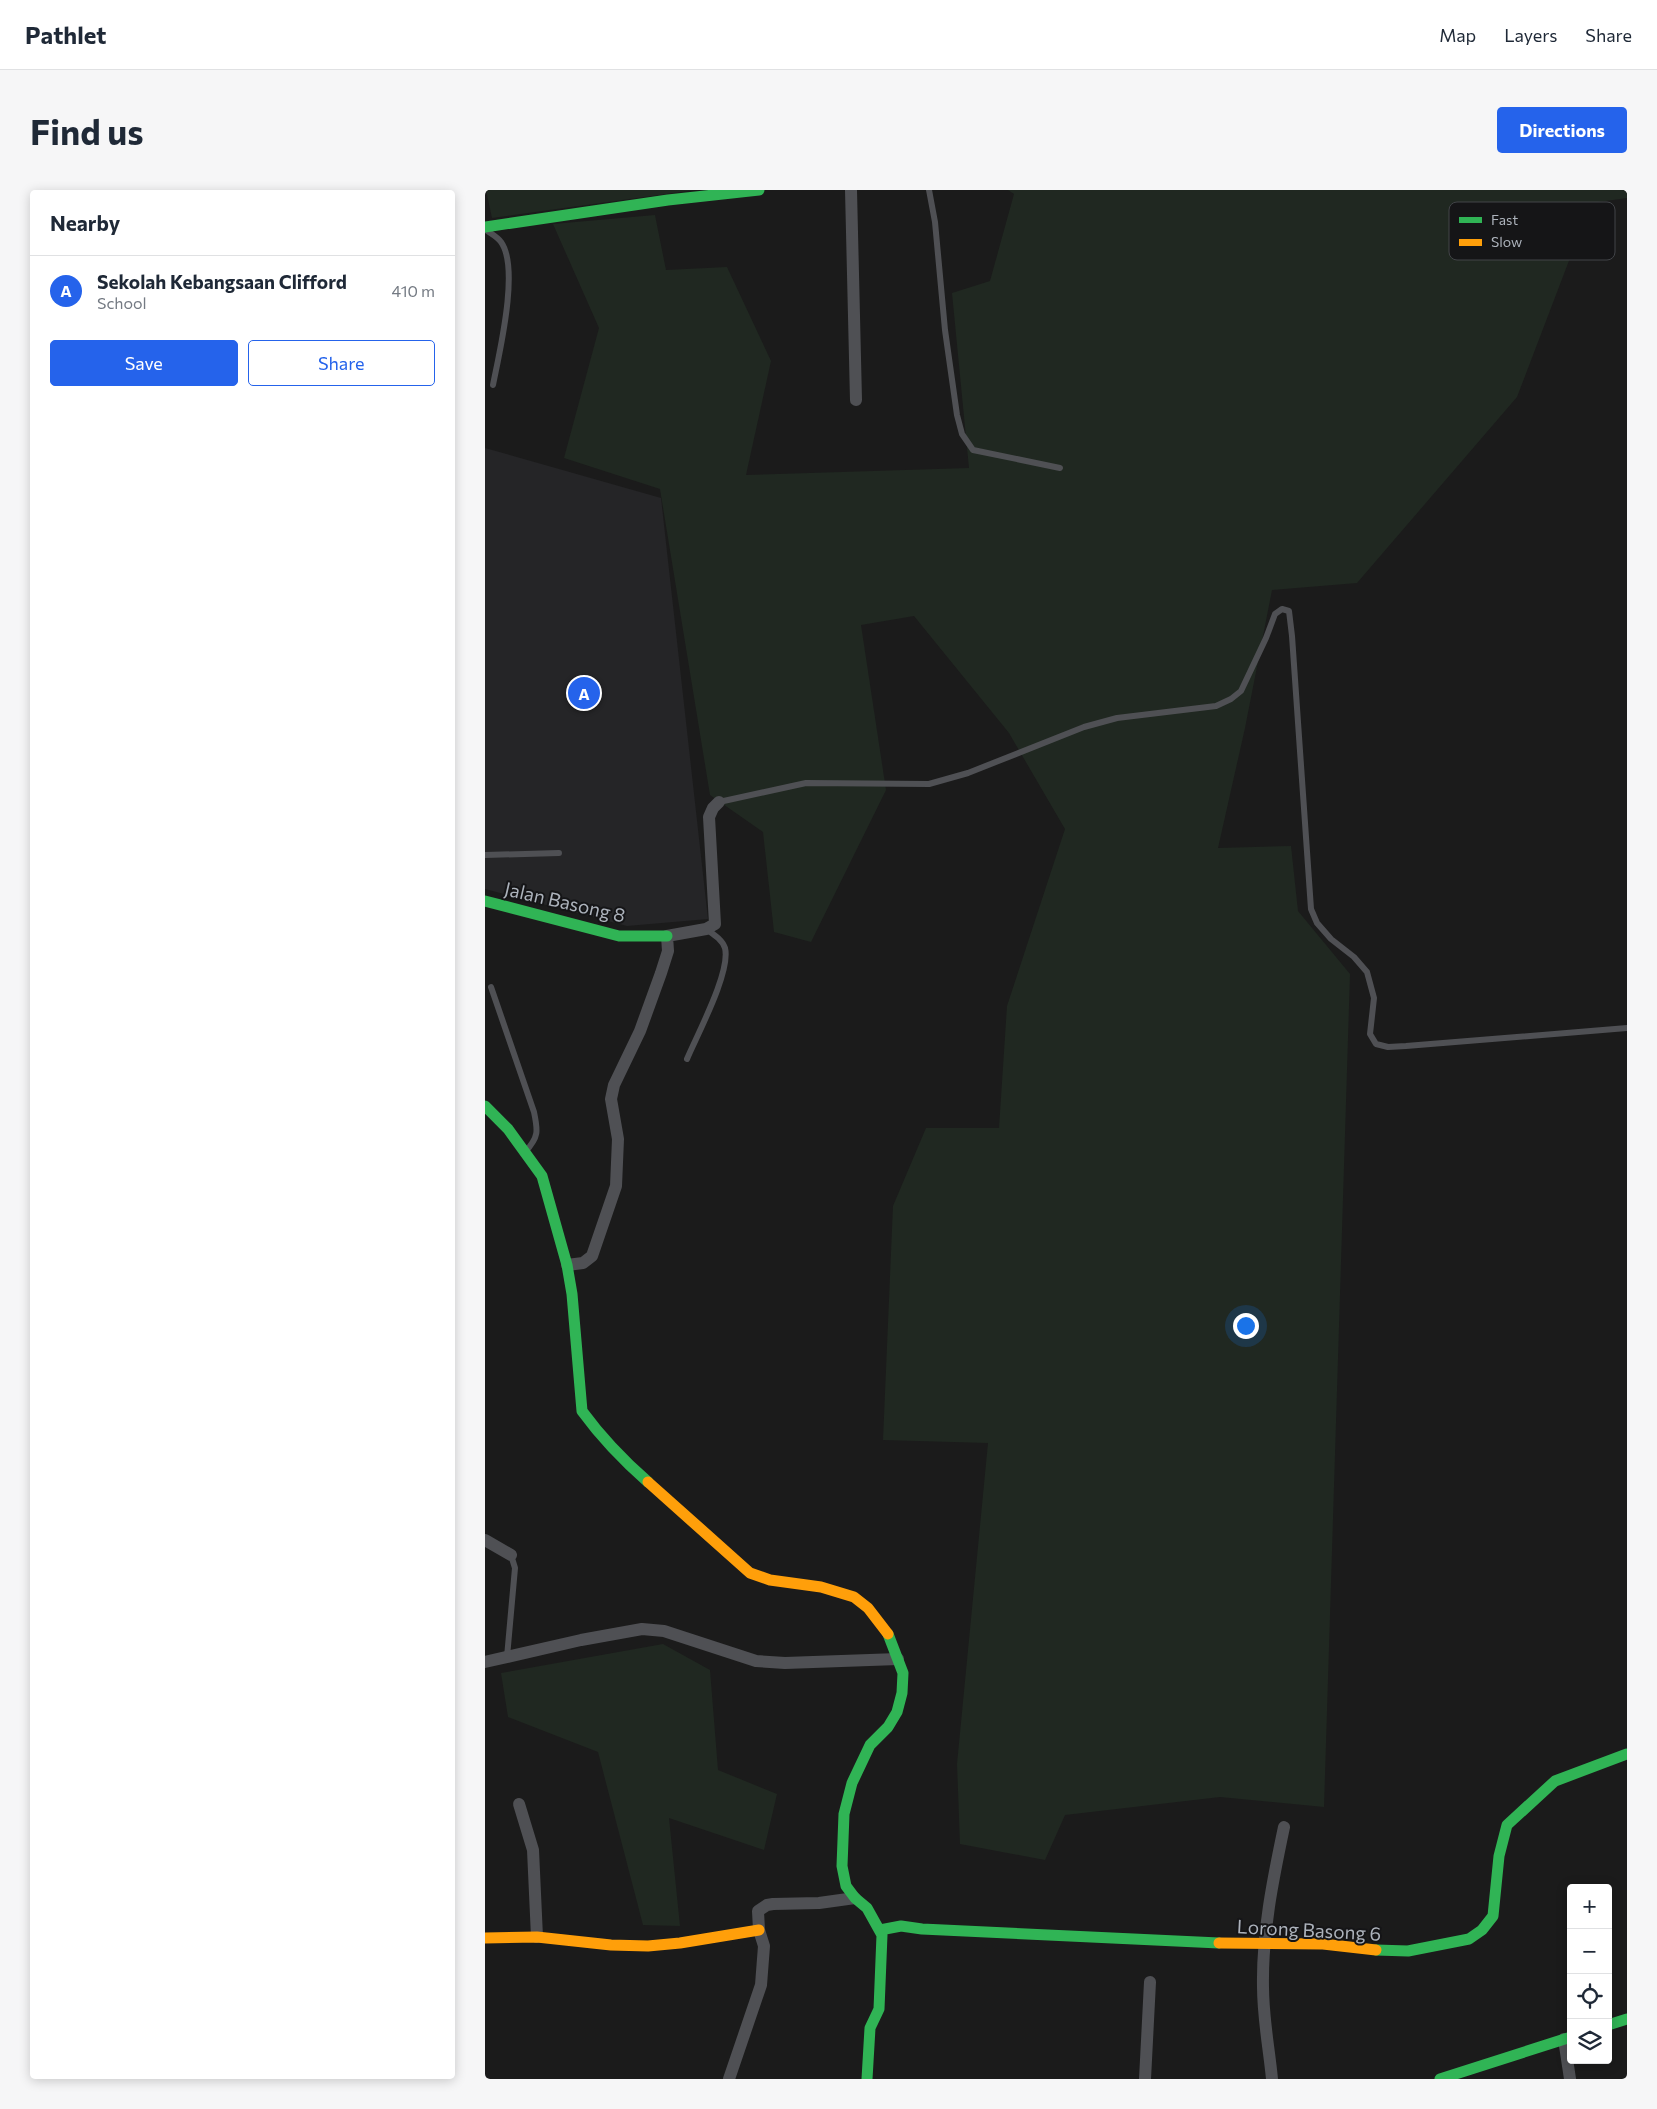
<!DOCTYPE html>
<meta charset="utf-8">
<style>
body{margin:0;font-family:Commissioner,sans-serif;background:#f6f6f7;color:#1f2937}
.controls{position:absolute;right:15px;bottom:15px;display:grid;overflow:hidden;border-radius:5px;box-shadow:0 2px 12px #0003}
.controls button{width:45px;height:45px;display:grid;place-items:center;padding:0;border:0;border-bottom:1px solid #e0e1e3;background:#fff;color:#1f2937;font:25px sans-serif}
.you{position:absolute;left:760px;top:1135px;width:18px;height:18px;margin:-12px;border:4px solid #fff;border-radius:50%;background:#1a73e8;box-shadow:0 0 0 8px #1a73e833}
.badge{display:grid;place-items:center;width:32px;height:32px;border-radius:50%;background:#2563eb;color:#fff;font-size:16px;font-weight:700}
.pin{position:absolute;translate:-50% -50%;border:2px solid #fff;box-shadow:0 1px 5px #0006}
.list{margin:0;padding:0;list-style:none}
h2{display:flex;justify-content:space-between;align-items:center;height:65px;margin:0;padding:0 20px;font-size:21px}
h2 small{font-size:16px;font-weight:400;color:#747a83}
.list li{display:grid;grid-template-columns:32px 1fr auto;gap:15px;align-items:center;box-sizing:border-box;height:70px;padding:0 20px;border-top:1px solid #e0e1e3}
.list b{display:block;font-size:19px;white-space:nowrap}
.list p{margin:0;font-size:16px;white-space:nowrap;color:#747a83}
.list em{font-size:16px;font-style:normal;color:#747a83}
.actions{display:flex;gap:10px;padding:15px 20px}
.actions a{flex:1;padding:11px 0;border:1px solid #2563eb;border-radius:5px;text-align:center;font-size:18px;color:#2563eb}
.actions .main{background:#2563eb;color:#fff}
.icon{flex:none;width:28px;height:28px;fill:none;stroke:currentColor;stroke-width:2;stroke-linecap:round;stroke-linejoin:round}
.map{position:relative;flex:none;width:1142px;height:1889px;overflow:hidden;border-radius:5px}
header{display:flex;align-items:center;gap:30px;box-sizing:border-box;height:70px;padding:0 25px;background:#fff;border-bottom:1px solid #e0e1e3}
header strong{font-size:24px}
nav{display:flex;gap:28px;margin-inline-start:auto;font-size:18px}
.intro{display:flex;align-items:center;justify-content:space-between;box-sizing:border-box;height:120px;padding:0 30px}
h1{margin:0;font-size:35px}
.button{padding:12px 22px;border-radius:5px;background:#2563eb;color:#fff;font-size:18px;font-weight:700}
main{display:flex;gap:30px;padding:0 30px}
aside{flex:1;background:#fff;border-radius:5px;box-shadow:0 2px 12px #0003}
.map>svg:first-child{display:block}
</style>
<header>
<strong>Pathlet</strong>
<nav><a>Map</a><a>Layers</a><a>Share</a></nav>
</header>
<div class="intro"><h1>Find us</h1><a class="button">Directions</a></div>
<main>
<aside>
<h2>Nearby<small></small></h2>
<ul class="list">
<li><span class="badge">A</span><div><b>Sekolah Kebangsaan Clifford</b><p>School</p></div><em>410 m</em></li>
</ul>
<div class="actions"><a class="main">Save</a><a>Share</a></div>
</aside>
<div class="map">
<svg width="1142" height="1889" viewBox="0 0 1142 1889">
<rect width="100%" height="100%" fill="#1b1b1b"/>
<path fill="#252527" d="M 0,258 L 176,308 L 223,729 L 142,736 L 0,699 Z"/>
<g fill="#202821">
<path d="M 1,0 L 210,0 L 7,28 Z"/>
<path d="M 523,0 L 1142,0 L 1142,8 L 1106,13 L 1032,207 L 872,393 L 787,400 L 760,538 L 733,658 L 806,656 L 813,721 L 865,784 L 839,1617 L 735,1607 L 580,1625 L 560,1670 L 475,1654 L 472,1574 L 503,1253 L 398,1250 L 408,1016 L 441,938 L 514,938 L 522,816 L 580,639 L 524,543 L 429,426 L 376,435 L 401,600 L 326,752 L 289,742 L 278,642 L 225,605 L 175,299 L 79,268 L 114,138 L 68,34 L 170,25 L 181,80 L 242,77 L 286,171 L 261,285 L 484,278 L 467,103 L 505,91 L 529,4 Z"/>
<path d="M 178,1454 L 225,1480 L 233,1580 L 292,1604 L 279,1660 L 184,1628 L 195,1736 L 158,1735 L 113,1562 L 23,1527 L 16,1483 Z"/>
</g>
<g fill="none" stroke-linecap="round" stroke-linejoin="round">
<g stroke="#4f5054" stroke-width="6">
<path d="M 444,0 L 450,32 L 460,140 L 472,225 L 477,244 L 488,260 L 575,278"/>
<path d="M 1,40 C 5,43 13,47 16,52 C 35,78 14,164 8,195"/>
<path d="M 234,612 L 321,593 L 444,594 L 483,583 L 599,537 L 632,528 L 731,516 L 746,509 L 756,501 L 781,448 L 790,424 L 797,419 L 804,421 L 807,446 L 826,719 L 832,733 L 846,749 L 869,767 L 882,782 L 889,808 L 885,844 L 891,854 L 903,857 L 921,856 L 1142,838"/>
<path d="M 0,665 L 74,663"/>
<path d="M 6,797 L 49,922 C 53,941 54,947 40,962"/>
<path d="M 202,869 C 212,845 246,782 240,758 C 237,749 228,744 221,739"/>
<path d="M 22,1467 L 30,1378 L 26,1365"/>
</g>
<g stroke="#4f5054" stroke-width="12">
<path d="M 366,0 L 371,210"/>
<path d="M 82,1075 L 98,1073 L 107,1066 L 131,996 L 133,949 L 126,909 L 129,895 L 155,841 L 176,783 L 183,761 L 182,746 L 221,739 L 230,734 L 224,627 L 228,618 L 234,612"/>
<path d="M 0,1350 L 26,1365"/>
<path d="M 0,1472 L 96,1450 L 157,1439 L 179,1441 L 271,1471 L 300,1473 L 413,1469"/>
<path d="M 34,1614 L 48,1660 L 52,1747"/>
<path d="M 1079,1849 L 1085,1889"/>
<path d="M 244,1889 L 276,1795 L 279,1756 L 274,1740 L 273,1721 L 282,1715 L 288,1714 L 334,1713 L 370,1708"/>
<path d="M 660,1889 L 665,1792"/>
<path d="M 787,1889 C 784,1858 778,1828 778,1797 C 777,1743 788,1689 799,1637"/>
</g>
<g stroke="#30b455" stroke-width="11">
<path d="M 0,37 L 183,10 L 274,0"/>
<path d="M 0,711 L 134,746 L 182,746"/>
<path d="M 0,916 L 23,939 L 57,986 L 82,1075 L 87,1104 L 97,1221 C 116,1247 139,1271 163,1292"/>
<path d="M 395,1740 L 416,1736 L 437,1739 L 734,1753"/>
<path d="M 891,1760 L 923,1761 L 984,1749 L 997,1740 L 1008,1726 L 1014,1666 L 1022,1635 L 1070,1591 L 1142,1564"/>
<path d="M 1123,1835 L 1142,1829"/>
<path d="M 382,1889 L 385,1838 L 394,1819 L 397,1745 L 382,1718 L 370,1708 L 361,1696 L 357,1676 L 359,1624 L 367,1593 L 385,1555 L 403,1537 L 412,1522 L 417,1503 L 418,1483 L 403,1444"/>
<path d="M 955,1889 L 1086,1847"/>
</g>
<g stroke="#ff9f0a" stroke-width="11">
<path d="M 163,1292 L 265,1383 L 285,1390 L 336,1397 L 369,1407 L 383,1418 L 403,1444"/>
<path d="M 0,1748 L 52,1747 L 126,1755 L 163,1756 L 195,1753 L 274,1740"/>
<path d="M 734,1753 L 838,1754 L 891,1760"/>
</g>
</g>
<g text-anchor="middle" stroke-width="4" stroke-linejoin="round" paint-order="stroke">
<g font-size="19" fill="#acb2bb" stroke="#151517">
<text transform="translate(80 712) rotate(13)" y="7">Jalan Basong 8</text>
<text transform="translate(824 1740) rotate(3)" y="7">Lorong Basong 6</text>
</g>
</g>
<rect x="964" y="12" width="166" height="58" rx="8" fill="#151517" stroke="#424448" stroke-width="1"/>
<rect x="974" y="27" width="23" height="6" fill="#30b455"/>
<rect x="974" y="49" width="23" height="7" fill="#ff9f0a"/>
<g font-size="14" fill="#acb2bb">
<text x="1006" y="35">Fast</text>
<text x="1006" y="57">Slow</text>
</g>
</svg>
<div class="controls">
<button>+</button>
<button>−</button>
<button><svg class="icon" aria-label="locate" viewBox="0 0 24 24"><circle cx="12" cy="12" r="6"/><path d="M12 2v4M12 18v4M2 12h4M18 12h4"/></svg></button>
<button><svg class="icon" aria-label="layers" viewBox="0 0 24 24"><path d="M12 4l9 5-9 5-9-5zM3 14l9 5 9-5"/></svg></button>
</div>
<div class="you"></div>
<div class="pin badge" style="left:99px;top:503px">A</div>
</div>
</main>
